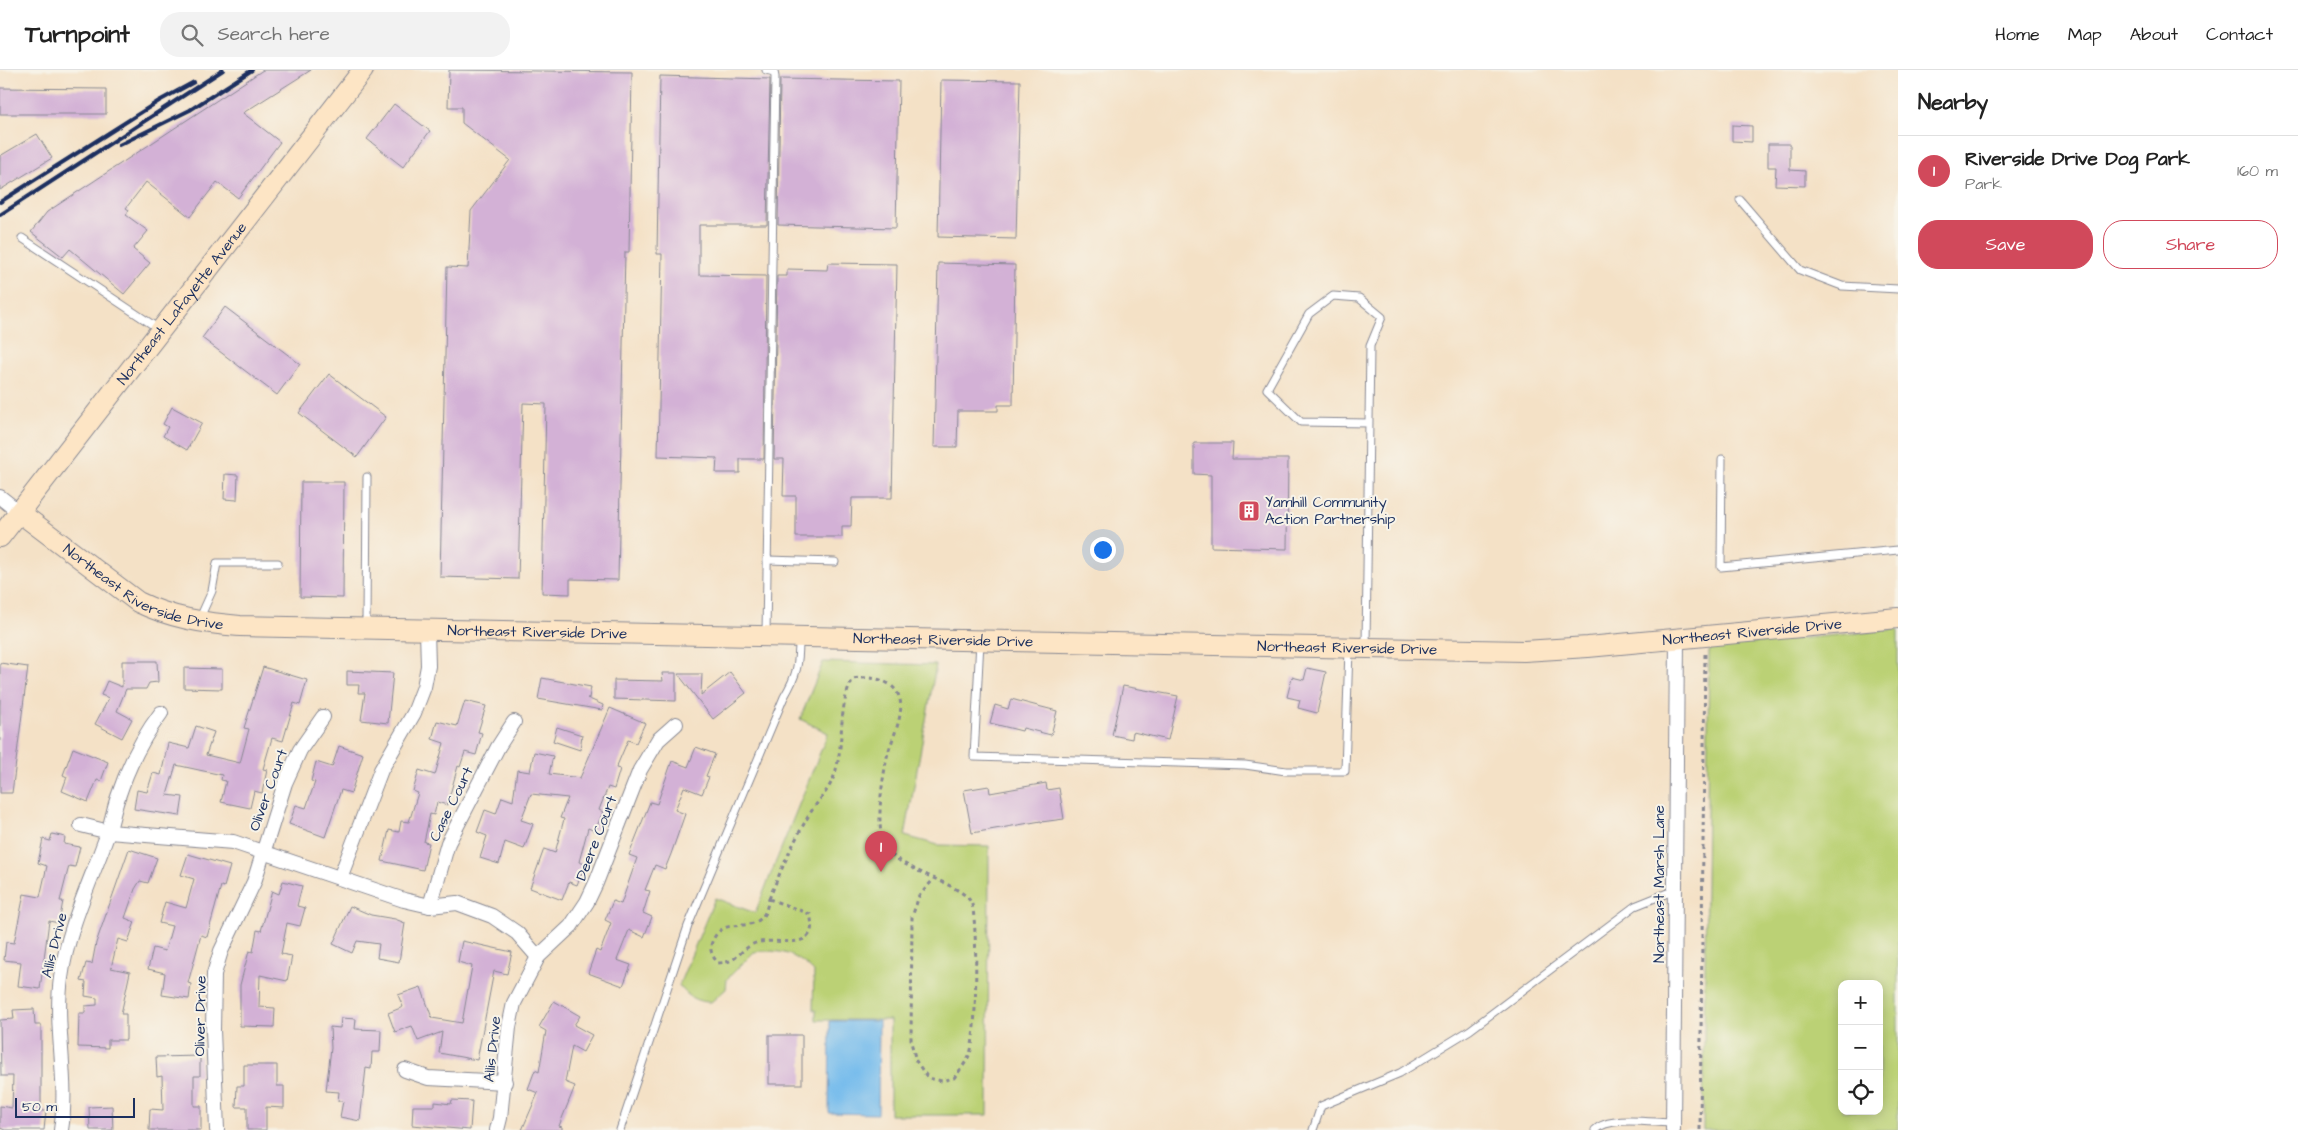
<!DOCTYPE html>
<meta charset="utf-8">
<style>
body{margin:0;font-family:"Architects Daughter",sans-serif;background:#f2f2f2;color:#222}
.controls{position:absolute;right:15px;bottom:15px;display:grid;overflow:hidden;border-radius:10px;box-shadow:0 2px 12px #0003}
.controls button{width:45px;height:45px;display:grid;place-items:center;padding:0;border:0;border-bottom:1px solid #e0e0e0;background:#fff;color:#222;font:25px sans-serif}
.scale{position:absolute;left:15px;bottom:12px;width:120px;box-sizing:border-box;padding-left:5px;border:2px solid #1b2f5e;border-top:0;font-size:14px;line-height:18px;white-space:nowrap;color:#1b2f5e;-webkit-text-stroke:4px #f7f3e8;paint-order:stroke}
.you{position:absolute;left:1102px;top:479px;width:18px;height:18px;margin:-12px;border:4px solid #fff;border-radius:50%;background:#1a73e8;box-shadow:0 0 0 8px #1a73e833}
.badge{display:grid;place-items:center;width:32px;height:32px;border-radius:50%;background:#d1495b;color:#fff;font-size:16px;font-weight:700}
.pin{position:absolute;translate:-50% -41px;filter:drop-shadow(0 1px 2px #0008)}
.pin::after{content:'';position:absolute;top:26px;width:18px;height:15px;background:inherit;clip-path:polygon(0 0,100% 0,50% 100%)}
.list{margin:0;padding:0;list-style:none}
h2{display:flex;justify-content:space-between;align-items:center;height:65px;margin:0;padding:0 20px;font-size:21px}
h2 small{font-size:16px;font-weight:400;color:#767676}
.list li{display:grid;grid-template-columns:32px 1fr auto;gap:15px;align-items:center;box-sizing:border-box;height:70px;padding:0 20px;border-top:1px solid #e0e0e0}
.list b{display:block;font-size:19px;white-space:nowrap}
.list p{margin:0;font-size:16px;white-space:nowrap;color:#767676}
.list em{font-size:16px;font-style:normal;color:#767676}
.actions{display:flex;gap:10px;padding:15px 20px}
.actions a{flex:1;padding:11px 0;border:1px solid #d1495b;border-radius:20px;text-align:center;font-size:18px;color:#d1495b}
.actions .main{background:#d1495b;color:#fff}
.icon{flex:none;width:28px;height:28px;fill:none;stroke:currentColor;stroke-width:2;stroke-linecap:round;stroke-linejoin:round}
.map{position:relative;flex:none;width:1898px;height:1060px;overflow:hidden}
header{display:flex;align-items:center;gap:30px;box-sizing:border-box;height:70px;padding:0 25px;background:#fff;border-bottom:1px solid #e0e0e0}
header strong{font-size:24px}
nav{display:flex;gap:28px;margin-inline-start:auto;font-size:18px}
.search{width:350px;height:45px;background:#f2f2f2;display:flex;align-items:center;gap:12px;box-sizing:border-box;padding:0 18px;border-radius:20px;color:#767676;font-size:19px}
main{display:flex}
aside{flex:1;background:#fff}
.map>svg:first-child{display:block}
</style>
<header>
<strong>Turnpoint</strong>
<div class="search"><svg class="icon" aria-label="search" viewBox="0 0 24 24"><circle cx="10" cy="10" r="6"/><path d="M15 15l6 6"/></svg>Search here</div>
<nav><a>Home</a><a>Map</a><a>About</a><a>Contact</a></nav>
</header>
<main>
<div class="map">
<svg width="1898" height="1060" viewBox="0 0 1898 1060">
<rect width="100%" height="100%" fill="#f7f3e8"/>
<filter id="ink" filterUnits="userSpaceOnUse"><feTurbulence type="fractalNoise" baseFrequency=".02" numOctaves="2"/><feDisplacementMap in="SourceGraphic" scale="10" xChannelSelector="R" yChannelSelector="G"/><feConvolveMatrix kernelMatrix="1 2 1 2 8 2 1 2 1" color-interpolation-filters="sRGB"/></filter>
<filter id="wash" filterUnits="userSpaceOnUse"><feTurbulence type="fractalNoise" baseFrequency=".0096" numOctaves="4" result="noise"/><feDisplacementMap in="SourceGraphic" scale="20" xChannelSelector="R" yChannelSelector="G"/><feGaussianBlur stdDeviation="1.12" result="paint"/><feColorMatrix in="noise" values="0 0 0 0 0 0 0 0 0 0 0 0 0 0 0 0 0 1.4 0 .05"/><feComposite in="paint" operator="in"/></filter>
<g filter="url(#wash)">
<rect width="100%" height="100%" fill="#f4e1c6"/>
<g fill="#bbd175" stroke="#6b806a" fill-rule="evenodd">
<path d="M 1898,559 L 1898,1060 L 1703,1060 L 1709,582 L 1712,577 ZM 1842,914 L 1879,914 L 1879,1041 L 1842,1041 Z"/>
<path d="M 823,592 L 936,595 L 905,766 L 938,775 L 989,776 L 988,1045 L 890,1045 L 890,950 L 816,950 L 816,940 L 813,940 L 814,902 C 795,883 780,879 754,882 L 727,909 L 726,919 L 711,932 C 696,932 688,927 679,915 L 715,828 L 755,843 L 828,663 L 800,649 Z"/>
</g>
<path fill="#75bbec" stroke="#4875a5" d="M 830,951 L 879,951 L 878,1044 L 829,1043 Z"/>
<g id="blocks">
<g fill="#d3b1d6">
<path d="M 263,0 L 311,0 L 243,43 L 280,72 L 238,128 L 217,112 L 190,147 L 146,112 L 126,138 L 129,140 L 126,145 L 148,161 L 133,179 L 150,193 L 124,224 L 70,179 L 63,187 L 31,162 L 47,142 Z"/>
<path d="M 449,0 L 632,2 L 629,182 L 625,182 L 618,510 L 570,509 L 570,524 L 542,523 L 546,334 L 523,333 L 518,509 L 440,507 L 447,197 L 468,198 L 471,141 L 510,90 L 462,53 L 462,37 L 448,37 Z"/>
<path d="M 660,6 L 770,9 L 767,155 L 699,155 L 699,205 L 766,206 L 764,389 L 740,389 L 740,403 L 716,403 L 717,388 L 658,386 L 662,184 L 657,184 Z"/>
<path d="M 780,9 L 899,11 L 896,158 L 778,155 Z"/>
<path d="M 941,10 L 1020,11 L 1016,169 L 938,167 Z"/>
<path d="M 0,18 L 106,19 L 106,44 L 0,44 Z"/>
<path d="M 394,34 L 430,61 L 403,97 L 367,69 Z"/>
<path d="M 1732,55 L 1752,56 L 1752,72 L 1732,71 Z"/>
<path d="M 37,64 L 52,88 L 0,120 L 0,86 Z"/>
<path d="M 1768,74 L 1790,74 L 1790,100 L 1805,101 L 1805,116 L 1775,115 L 1776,97 L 1768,97 Z"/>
<path d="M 828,193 L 897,194 L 892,428 L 852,428 L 851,456 L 842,456 L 842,467 L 796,467 L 796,426 L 783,426 L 784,389 L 774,389 L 777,206 L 787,206 L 787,199 L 827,200 Z"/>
<path d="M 938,193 L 1015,195 L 1013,335 L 998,335 L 998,341 L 958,341 L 957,377 L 934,377 Z"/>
<path d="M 225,237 L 300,294 L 277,325 L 202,268 Z"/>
<path d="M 329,304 L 386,347 L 357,387 L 299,343 Z"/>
<path d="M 172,337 L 202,353 L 187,380 L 163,366 L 168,357 L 163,354 Z"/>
<path d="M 1194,373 L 1233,373 L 1232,389 L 1288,389 L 1287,479 L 1211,477 L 1211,405 L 1194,404 Z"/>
<path d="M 225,404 L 238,405 L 237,430 L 224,429 Z"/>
<path d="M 301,412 L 344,412 L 343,528 L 300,527 Z"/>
<path d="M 122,591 L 157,591 L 158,612 L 149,613 L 146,619 L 126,619 L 117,641 L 132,649 L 122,668 L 95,654 L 109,628 L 101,625 L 107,611 L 122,617 Z"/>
<path d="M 0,593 L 28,597 L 12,723 L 0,723 Z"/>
<path d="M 263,597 L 307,610 L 300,635 L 294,633 L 283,671 L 272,668 L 263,699 L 267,700 L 262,723 L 254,721 L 250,738 L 221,732 L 226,711 L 221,710 L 222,705 L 176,695 L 167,725 L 183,727 L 180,746 L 134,739 L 137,720 L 147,722 L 153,703 L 161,705 L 168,673 L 189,678 L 196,656 L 214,662 L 206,685 L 240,693 L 249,659 L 244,658 Z"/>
<path d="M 184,598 L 222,599 L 222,619 L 184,618 Z"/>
<path d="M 1307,598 L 1326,602 L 1317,643 L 1298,638 L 1300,630 L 1287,627 L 1292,607 L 1304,610 Z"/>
<path d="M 347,601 L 393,603 L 388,653 L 361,650 L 365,623 L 358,623 L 359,615 L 347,615 Z"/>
<path d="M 730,602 L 746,623 L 713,649 L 678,604 L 702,604 L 701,625 Z"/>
<path d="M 662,603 L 676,603 L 676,631 L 614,629 L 614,610 L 663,611 Z"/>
<path d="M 542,608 L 591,617 L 589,628 L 587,628 L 603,635 L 602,640 L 538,629 Z"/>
<path d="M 1123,616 L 1178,626 L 1168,670 L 1133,662 L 1132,669 L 1112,665 Z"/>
<path d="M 1011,629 L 1057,641 L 1051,665 L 1023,658 L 1022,661 L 990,653 L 995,635 L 1008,639 Z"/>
<path d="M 465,631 L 486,636 L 478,662 L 482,663 L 476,685 L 465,682 L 460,697 L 458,696 L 447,735 L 437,732 L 434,745 L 430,744 L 424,772 L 429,773 L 423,800 L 382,791 L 389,760 L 399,762 L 401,751 L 409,752 L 418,723 L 413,721 L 419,700 L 435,705 L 444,673 L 432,669 L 437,651 L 457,656 Z"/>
<path d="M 610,638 L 645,653 L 636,673 L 628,670 L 616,698 L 620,699 L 614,719 L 608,717 L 599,740 L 603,742 L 595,761 L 588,758 L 579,792 L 585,794 L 577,815 L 569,812 L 562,830 L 530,818 L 544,779 L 555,783 L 564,749 L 560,748 L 568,728 L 531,724 L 521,750 L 533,754 L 524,779 L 505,772 L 499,794 L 480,788 L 487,766 L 477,762 L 485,740 L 496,744 L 502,727 L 513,731 L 517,700 L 530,702 L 534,682 L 553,686 L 549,704 L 580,708 Z"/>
<path d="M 557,657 L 582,665 L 580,680 L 553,671 Z"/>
<path d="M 339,676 L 363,684 L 351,723 L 341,720 L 325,767 L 289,754 L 296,735 L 306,738 L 315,712 L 311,711 L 316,692 L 332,697 Z"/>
<path d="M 696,677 L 715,684 L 706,706 L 709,707 L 702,724 L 684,717 L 675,740 L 685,744 L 671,784 L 665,799 L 655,795 L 645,820 L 650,821 L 643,843 L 652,847 L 644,867 L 629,860 L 617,890 L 631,895 L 623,916 L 588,903 L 596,880 L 600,882 L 611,853 L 605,850 L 613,831 L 621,834 L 637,788 L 629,785 L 650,732 L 657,734 L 672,691 L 688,697 Z"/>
<path d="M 73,678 L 108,692 L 101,711 L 97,710 L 88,732 L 62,721 L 67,707 L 63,705 Z"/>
<path d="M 1046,713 L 1047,720 L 1059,718 L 1064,749 L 1041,752 L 1041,751 L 972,763 L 964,720 L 989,716 L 990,723 Z"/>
<path d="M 52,764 L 65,767 L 64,774 L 80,777 L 75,797 L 69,796 L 60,831 L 63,831 L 59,853 L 49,851 L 40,919 L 18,916 L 21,892 L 4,890 L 6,872 L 14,873 L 24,824 L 40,827 L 47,796 L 38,793 L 43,769 L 50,771 Z"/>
<path d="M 129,779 L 157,788 L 148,813 L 140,811 L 135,819 L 125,848 L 135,852 L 128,872 L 118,869 L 111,898 L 130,902 L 121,944 L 126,944 L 126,970 L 108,970 L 108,978 L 78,977 L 79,943 L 85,943 L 85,936 L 97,935 L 97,928 L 85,926 L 86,912 L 81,911 L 86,893 L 92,894 L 96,873 Z"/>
<path d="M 188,784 L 230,796 L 224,817 L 221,816 L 207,867 L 201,865 L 188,913 L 191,914 L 189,929 L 162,925 L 165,903 L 148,899 L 153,878 L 165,881 L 172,856 L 159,853 L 165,832 L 186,838 L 194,809 L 181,805 Z"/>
<path d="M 283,811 L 302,816 L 297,836 L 305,838 L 300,856 L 287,853 L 281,884 L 292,886 L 287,911 L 260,905 L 259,937 L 275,938 L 274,957 L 240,956 L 240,915 L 249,881 L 253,882 L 257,860 L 261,861 L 272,821 L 279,824 Z"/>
<path d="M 350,836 L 371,845 L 395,849 L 405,853 L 399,892 L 377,888 L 379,874 L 357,871 L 352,883 L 333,874 Z"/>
<path d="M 462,871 L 512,882 L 507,904 L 494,901 L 477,990 L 439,983 L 442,962 L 418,971 L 412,956 L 395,962 L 388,943 L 403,937 L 398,925 L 421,917 L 432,948 L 462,953 L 472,896 L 458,892 Z"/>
<path d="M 554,931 L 580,946 L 574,955 L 592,965 L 583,982 L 572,976 L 565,1012 L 575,1016 L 559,1056 L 562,1057 L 562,1060 L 522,1060 L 538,1023 L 528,1019 L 535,1000 L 539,1002 L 546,961 L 539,957 Z"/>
<path d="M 34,939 L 35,955 L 41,955 L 41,1041 L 46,1041 L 44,1060 L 5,1060 L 0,1058 L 0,1036 L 12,1038 L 13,1006 L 1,1006 L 0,950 L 14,949 L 13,940 Z"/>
<path d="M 341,948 L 356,949 L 355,959 L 381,960 L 380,982 L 372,982 L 371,999 L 366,998 L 360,1051 L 340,1047 L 343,1031 L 338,1031 L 339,1022 L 326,1021 L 331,978 L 330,957 L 340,958 Z"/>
<rect x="769" y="965" width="33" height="49"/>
<path d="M 200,986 L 200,1006 L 194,1006 L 194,1036 L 201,1036 L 201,1060 L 149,1060 L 150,1039 L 163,1040 L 162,1006 L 157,1007 L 156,987 Z"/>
<path d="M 244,995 L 277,995 L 277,1016 L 284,1016 L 284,1038 L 266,1037 L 266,1060 L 247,1060 L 247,1037 L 236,1037 L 237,1016 L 244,1016 Z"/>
<path d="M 452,1030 L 472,1031 L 470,1060 L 412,1055 L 413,1036 L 435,1036 L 435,1032 L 451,1034 Z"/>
<path d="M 112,1036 L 113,1060 L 90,1060 L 89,1037 Z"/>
</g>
</g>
</g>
<g filter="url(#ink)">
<use href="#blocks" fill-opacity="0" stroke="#888892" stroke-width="1"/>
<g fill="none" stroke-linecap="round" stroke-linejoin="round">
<g stroke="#888892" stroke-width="9">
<g id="lane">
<path d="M 766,0 L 774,2 L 775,7 L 766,564"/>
<path d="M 1740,130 L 1800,200 L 1842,216 L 1898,219"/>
<path d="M 22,168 L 159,259"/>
<path d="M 1722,389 L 1721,497 L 1898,480"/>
<path d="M 767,490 L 835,492"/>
<path d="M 199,550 L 212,521 L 217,493 L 278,493"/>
<path d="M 366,556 L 367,407"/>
<path d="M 980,571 L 974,687 L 1245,695 L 1286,701 L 1345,701 L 1349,579"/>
<path d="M 1366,576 L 1370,276 L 1382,247 L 1359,228 L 1333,226 L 1309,244 L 1267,319 L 1301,352 L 1369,353"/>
<path d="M 620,1060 L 688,856 L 784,627 C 797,605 799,595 799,569"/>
<path d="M 1313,1060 L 1321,1036 L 1400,1003 L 1470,960 L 1635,836 L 1675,820"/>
<path d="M 1595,1060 C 1609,1045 1653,1053 1673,1053"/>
</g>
</g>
<g stroke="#888892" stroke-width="16">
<g id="street">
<path d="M 0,427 L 19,442"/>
<path d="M 81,755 L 109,762 L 233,772 L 404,830 L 430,836 L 457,833 L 492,846 L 517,863 L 538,887"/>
<path d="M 340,808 L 381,700 L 414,643 L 424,617 L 428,596 L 427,560"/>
<path d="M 430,836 L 448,773 L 498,677 L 514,652"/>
<path d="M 405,1000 L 428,1008 L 505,1012"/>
<path d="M 61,1060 C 69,1009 54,959 61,908 C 67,861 89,815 105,771 C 111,757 113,741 118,727 C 128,697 142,668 161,643"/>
<path d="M 217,1060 L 213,960 L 214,904 L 221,881 L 254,812 L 285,713 L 300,680 L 323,647"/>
<path d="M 497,1060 L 500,1048 L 509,957 L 514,933 L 538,887 L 571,856 L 587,832 L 596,813 L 640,700 L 658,670 L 676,654"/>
<path d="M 1673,1060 L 1677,568"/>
</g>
</g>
<g stroke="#888892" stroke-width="22">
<g id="secondary">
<path id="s1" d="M 19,442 L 138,532 C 171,548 203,553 240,556 L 1524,581 L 1588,577 L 1898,548"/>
<path id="s2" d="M 0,467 L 363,0"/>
</g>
</g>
<g stroke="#888892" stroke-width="3" stroke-dasharray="4 4" stroke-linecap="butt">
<path d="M 769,829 C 781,800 793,772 809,745 C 818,730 830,720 835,703 C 845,672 837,637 853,609 C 866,607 877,607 889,614 C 914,631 892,665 887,687 C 882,713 877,745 882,770 C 889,799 959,811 971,832 C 978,844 977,968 970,983 C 967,992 959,1001 954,1008 L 942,1011 L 928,1008 L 916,991 L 911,972 L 912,847 L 919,826 L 933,810"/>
<path d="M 769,829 L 810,844 C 821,888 772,863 751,875 C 736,884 738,892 718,893 C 712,886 709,880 712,872 C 722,847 744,861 759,850 C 766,845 767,836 769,829 Z"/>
<path d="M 1700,1060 L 1705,583"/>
</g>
<use href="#lane" stroke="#fff" stroke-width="7"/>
<use href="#street" stroke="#fff" stroke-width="14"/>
<use href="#secondary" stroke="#fde5c5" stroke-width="20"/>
<g stroke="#1b2f5e" stroke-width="4">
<path d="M 119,75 L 190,40 L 252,0"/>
<path d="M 0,132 L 159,31 L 194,12"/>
<path d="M 0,145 L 223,0"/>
</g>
</g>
</g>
<defs>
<g id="building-square" transform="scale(1.125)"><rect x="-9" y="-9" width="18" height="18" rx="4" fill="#d1495b" stroke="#f7f3e8"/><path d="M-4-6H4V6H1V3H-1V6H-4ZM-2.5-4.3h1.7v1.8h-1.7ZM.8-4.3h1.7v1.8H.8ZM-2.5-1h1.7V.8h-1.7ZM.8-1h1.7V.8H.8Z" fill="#fff"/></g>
</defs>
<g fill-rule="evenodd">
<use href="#building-square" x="1249" y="441"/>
</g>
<g text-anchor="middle" stroke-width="4" stroke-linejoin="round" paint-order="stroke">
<g font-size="15" fill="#1b2f5e" stroke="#f7f3e8">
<text dy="5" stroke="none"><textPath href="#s2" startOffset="296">Northeast Lafayette Avenue</textPath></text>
<text dy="5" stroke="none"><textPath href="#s1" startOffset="148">Northeast Riverside Drive</textPath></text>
<text dy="5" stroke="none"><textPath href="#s1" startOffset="1768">Northeast Riverside Drive</textPath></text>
<text dy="5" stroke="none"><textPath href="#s1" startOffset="552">Northeast Riverside Drive</textPath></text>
<text dy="5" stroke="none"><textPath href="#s1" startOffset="958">Northeast Riverside Drive</textPath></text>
<text dy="5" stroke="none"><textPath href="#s1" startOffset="1362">Northeast Riverside Drive</textPath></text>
<text transform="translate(268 720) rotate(-70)" y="5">Oliver Court</text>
<text transform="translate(451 734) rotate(-64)" y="5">Case Court</text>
<text transform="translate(596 768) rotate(-69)" y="5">Deere Court</text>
<text transform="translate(1659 814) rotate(-90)" y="5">Northeast Marsh Lane</text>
<text transform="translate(54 875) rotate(-76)" y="5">Allis Drive</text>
<text transform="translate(200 946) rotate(-89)" y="5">Oliver Drive</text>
<text transform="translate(492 979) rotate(-84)" y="5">Allis Drive</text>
</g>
<g font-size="15" fill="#1b2f5e" stroke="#f7f3e8" text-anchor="start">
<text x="1265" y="437">Yamhill Community<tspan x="1265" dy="17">Action Partnership</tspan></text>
</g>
</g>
</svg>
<div class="controls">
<button>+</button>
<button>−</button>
<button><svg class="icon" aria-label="locate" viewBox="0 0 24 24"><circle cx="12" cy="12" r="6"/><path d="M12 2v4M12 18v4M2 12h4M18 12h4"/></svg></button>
</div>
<div class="scale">50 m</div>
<div class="you"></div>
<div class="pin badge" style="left:881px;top:802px">1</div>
</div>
<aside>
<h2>Nearby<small></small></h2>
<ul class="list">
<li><span class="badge">1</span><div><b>Riverside Drive Dog Park</b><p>Park</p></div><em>160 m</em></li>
</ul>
<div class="actions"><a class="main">Save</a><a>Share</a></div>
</aside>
</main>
